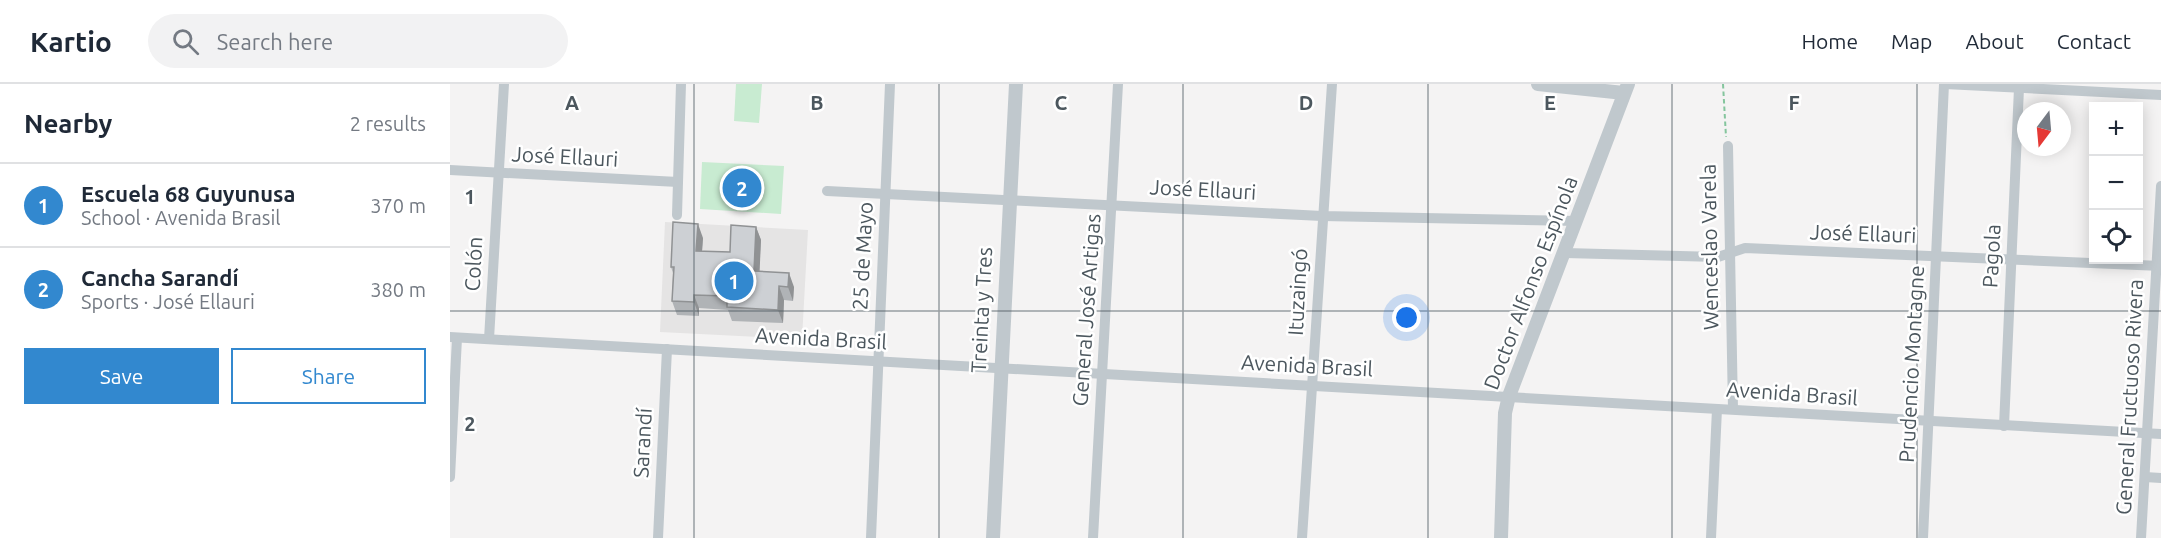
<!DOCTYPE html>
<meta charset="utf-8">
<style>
body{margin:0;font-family:Ubuntu,sans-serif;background:#f2f2f3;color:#1f2937}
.controls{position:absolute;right:18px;top:18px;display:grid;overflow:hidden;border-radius:0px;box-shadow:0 3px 15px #0003}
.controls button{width:54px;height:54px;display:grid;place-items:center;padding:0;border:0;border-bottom:2px solid #e0e1e3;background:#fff;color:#1f2937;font:30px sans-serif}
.compass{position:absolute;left:1567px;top:18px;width:54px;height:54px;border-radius:50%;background:#fff;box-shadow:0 3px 15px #0003;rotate:196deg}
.you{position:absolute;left:957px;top:234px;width:21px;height:21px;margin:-15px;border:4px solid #fff;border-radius:50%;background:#1a73e8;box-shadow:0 0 0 9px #1a73e833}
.badge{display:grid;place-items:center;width:39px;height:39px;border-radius:50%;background:#3288cf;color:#fff;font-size:20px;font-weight:700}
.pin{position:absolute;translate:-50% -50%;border:3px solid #fff;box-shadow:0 2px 6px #0006}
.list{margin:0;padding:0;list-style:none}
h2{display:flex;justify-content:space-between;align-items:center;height:78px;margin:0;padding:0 24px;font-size:26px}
h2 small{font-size:20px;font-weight:400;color:#747a83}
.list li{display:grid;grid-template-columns:39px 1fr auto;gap:18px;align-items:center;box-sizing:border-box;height:84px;padding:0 24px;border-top:2px solid #e0e1e3}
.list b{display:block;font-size:22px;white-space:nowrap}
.list p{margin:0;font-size:20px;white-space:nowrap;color:#747a83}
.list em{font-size:20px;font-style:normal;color:#747a83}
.actions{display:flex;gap:12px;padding:18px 24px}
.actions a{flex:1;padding:14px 0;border:2px solid #3288cf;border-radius:0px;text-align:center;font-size:21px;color:#3288cf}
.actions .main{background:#3288cf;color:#fff}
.icon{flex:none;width:33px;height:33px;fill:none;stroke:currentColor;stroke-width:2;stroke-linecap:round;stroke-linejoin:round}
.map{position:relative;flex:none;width:1711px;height:454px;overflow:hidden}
header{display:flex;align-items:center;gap:36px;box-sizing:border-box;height:84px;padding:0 30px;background:#fff;border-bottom:2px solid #e0e1e3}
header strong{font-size:28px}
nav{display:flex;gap:33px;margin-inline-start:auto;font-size:21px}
.search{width:420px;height:54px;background:#f2f2f3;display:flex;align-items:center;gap:15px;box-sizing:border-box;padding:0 21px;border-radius:33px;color:#747a83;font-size:22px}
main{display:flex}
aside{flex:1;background:#fff}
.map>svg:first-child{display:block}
</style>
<header>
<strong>Kartio</strong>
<div class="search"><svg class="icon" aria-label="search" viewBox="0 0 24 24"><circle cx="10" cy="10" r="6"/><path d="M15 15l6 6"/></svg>Search here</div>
<nav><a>Home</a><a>Map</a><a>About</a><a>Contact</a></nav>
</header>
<main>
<aside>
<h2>Nearby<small>2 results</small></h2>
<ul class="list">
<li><span class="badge">1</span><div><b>Escuela 68 Guyunusa</b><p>School · Avenida Brasil</p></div><em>370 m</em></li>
<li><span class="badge">2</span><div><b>Cancha Sarandí</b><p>Sports · José Ellauri</p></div><em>380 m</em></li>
</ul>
<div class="actions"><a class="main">Save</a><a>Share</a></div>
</aside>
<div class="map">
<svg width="1711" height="454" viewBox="0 0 1711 454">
<rect width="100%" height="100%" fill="#f4f3f3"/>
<path fill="#e5e4e4" d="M 215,138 L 358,146 L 352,255 L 210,248 Z"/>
<g fill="#c8ebd1">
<path d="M 286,0 L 312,0 L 309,39 L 284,37 Z"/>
<path d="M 252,78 L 334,82 L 331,130 L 250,125 Z"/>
</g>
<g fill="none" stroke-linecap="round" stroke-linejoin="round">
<path stroke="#84c59d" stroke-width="2" stroke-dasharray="4.5 3" stroke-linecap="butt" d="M 1273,0 L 1276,53"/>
<g stroke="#c0c8cd" stroke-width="10">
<path d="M 1495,0 L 1711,11"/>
<path d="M 1278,62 L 1283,325"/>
<path d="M 0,86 L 228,98"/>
<path d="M 377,107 L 872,132 L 1127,137"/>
<path d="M 227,131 L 231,0"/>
<path d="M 1115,169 L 1268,173 L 1295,164 L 1711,182"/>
<path d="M 0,253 L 1711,350"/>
<path d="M 39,255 L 54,0"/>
<path d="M 1554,342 L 1569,4"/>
<path d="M 0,393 L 7,254"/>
<path d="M 1695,393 L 1711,394"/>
<path d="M 208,454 L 217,265"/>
<path d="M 421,454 L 440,0"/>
<path d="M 643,454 L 668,0"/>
<path d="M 852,454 L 882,0"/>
<path d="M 1261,454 L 1267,325"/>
<path d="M 1473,454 L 1494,0"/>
<path d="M 1691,454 L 1711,102"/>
</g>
<g stroke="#c0c8cd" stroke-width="14">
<path d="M 1088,0 L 1174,9"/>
<path d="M 543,454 L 566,0"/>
<path d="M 1051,454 L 1055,329 L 1059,312 L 1178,0"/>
</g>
</g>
<path fill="#b0b3b6" d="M 306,143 L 311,156 L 309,187 L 344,203 L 343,217 L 334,216 L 333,239 L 282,237 L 278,226 L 249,224 L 249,232 L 227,231 L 222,217 L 223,189 L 221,183 L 253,154 L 252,167 L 280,168 Z"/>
<g fill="#909294">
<path d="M 248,140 L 253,154 L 251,181 L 246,167 Z"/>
<path d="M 306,143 L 311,156 L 309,201 L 304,187 Z"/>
<path d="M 339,189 L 344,203 L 343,217 L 338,203 Z"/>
<path d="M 329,202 L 334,216 L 333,239 L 328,226 Z"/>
<path d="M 244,211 L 249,224 L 249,232 L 244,218 Z"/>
</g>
<path fill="#cdd0d4" stroke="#909294" stroke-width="1.5" d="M 223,138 L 248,140 L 246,167 L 280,168 L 281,141 L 306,143 L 304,187 L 339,189 L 338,203 L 329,202 L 328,226 L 277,223 L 277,212 L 244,211 L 244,218 L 222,217 L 224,183 L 221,183 Z"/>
<path fill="none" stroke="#4c575e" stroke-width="1.5" stroke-opacity="0.55" d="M 244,0 L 244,454M 489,0 L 489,454M 733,0 L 733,454M 978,0 L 978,454M 1222,0 L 1222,454M 1467,0 L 1467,454M 0,227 L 1711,227"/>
<g text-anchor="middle" stroke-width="5" stroke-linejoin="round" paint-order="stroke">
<g font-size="21" fill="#4c575e" stroke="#fff">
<text transform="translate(115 73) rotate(3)" y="7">José Ellauri</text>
<text transform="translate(753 106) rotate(3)" y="7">José Ellauri</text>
<text transform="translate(1413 150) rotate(2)" y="7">José Ellauri</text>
<text transform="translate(1260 163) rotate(-91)" y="7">Wenceslao Varela</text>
<text transform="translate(413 172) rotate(-87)" y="7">25 de Mayo</text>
<text transform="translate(1542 172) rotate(-87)" y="7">Pagola</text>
<text transform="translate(24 180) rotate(-87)" y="7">Colón</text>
<text transform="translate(1081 199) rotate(-69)" y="7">Doctor Alfonso Espínola</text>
<text transform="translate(848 208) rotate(-87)" y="7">Ituzaingó</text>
<text transform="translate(532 226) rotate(-87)" y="7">Treinta y Tres</text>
<text transform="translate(637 226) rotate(-86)" y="7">General José Artigas</text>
<text transform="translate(371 255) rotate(3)" y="7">Avenida Brasil</text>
<text transform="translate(1462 280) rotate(-87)" y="7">Prudencio Montagne</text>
<text transform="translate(857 282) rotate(3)" y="7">Avenida Brasil</text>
<text transform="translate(1342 310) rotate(4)" y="7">Avenida Brasil</text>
<text transform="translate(1680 313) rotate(-87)" y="7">General Fructuoso Rivera</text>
<text transform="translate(193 359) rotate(-87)" y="7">Sarandí</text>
</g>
</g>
<g font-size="20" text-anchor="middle" font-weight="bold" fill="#4c575e" stroke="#fff" stroke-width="5" stroke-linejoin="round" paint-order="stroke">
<text x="122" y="26">A</text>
<text x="367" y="26">B</text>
<text x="611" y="26">C</text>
<text x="856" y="26">D</text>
<text x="1100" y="26">E</text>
<text x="1344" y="26">F</text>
<text x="20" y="120">1</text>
<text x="20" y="347">2</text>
</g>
</svg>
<div class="controls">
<button>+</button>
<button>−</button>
<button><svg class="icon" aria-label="locate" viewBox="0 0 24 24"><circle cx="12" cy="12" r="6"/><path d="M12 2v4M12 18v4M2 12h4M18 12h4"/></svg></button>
</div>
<svg class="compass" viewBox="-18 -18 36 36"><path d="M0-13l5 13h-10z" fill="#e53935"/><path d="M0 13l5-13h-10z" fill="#747a83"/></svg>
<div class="you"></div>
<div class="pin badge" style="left:284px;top:197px">1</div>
<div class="pin badge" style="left:292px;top:104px">2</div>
</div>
</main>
